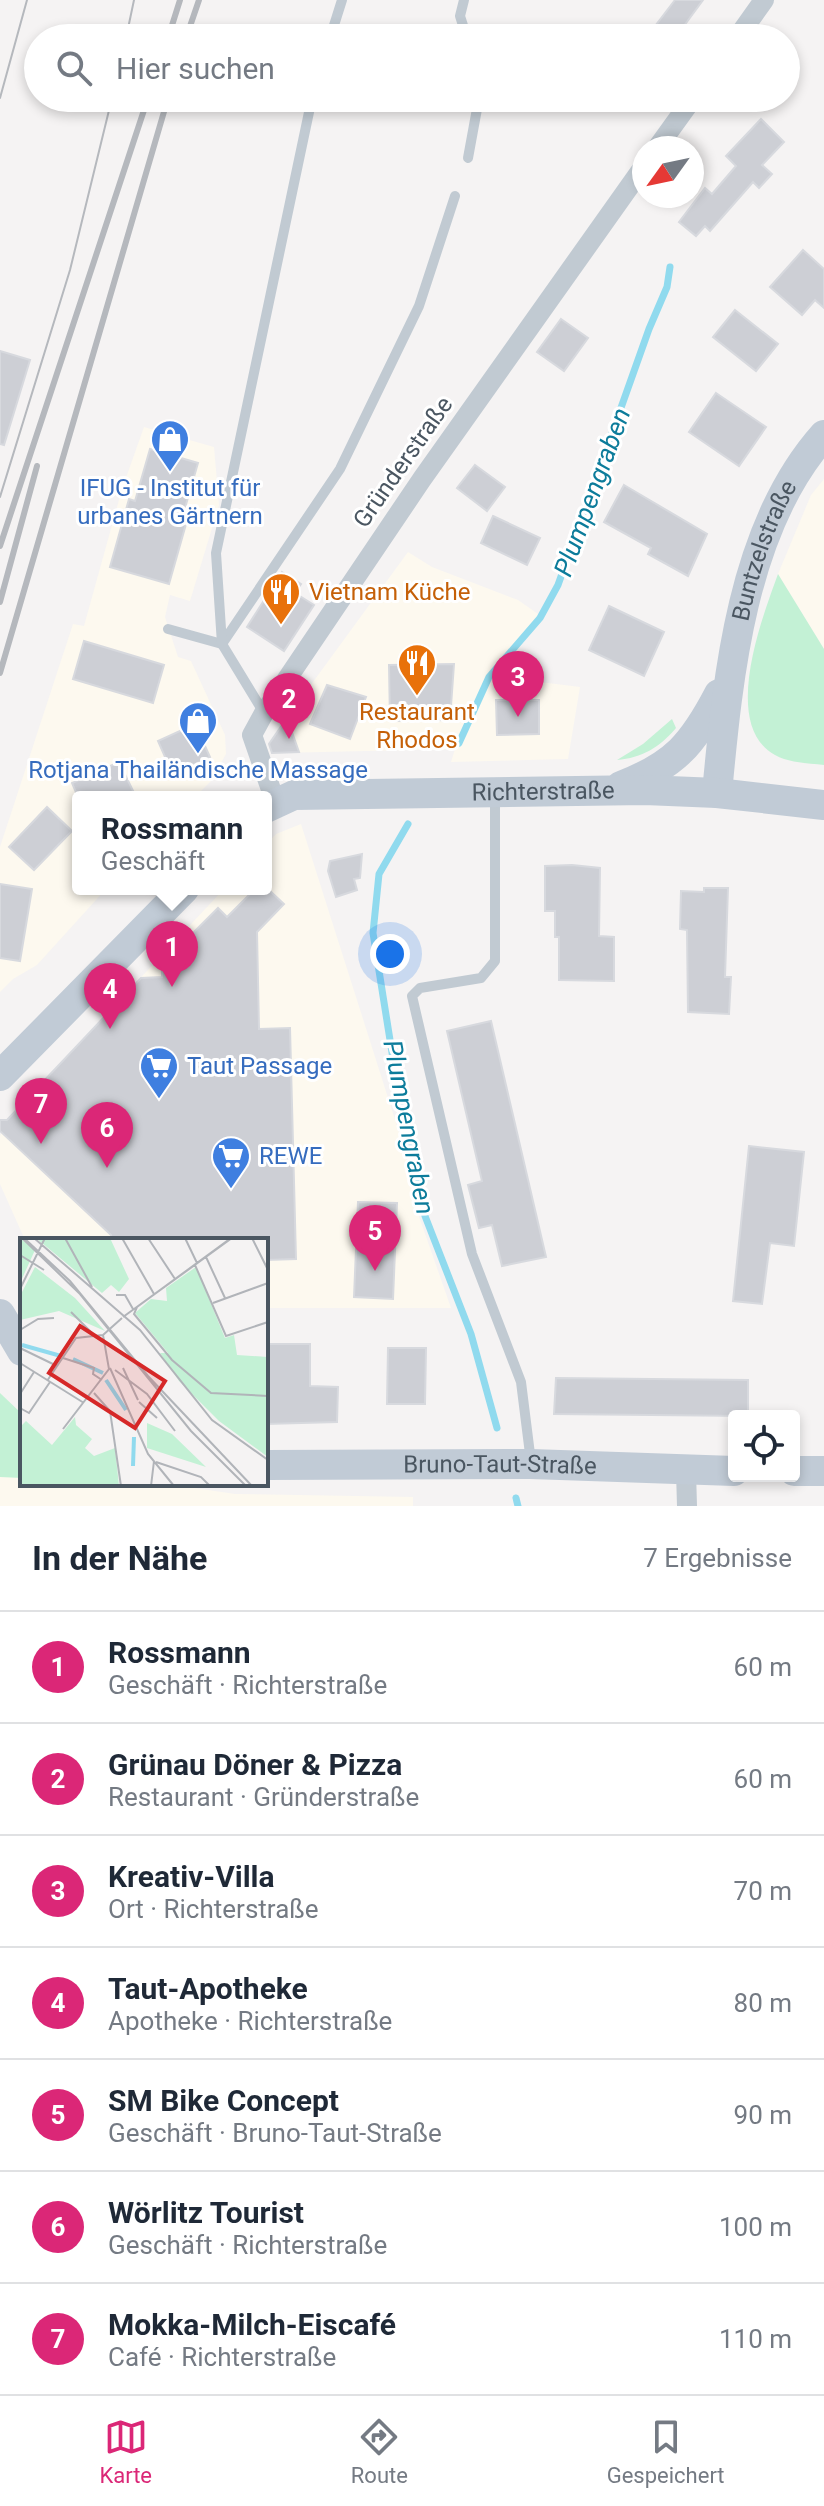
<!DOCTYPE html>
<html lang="de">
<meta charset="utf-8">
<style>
body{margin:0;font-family:Roboto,sans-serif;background:#f2f2f3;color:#1f2937}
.controls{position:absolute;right:24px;bottom:24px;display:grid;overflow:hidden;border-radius:8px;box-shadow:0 4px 12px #0003}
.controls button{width:72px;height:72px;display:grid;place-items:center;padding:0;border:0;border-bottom:2px solid #e0e1e3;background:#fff;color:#1f2937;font:40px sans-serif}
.compass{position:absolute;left:632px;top:136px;width:72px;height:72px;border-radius:50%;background:#fff;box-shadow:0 4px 12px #0003;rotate:237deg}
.you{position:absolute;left:390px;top:954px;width:28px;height:28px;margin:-20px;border:6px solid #fff;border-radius:50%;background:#1a73e8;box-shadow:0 0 0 12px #1a73e833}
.badge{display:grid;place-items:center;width:52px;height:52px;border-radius:50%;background:#db2777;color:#fff;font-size:26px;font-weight:700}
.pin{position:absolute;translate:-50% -66px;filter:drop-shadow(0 2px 4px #0008)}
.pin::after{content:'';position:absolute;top:42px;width:28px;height:24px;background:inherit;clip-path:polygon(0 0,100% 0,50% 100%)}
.popup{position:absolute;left:72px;top:791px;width:200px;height:104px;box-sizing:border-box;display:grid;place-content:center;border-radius:8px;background:#fff;filter:drop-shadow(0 2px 6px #0005);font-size:26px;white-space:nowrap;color:#747a83}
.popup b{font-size:30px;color:#1f2937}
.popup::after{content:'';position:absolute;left:50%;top:100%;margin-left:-16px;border:16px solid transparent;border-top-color:#fff}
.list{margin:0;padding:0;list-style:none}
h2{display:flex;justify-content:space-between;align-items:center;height:104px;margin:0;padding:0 32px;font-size:34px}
h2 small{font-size:26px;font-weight:400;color:#747a83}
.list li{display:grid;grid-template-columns:52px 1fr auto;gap:24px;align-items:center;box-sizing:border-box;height:112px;padding:0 32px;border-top:2px solid #e0e1e3}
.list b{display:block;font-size:30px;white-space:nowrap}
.list p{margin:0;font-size:26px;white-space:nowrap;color:#747a83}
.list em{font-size:26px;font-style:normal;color:#747a83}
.icon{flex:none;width:44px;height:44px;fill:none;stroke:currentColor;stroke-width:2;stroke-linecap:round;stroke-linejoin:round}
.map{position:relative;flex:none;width:824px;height:1506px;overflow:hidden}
.search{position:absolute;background:#fff;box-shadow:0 4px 12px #0003;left:24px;right:24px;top:24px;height:88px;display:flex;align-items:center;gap:20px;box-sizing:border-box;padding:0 28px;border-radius:44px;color:#747a83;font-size:30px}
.sheet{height:888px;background:#fff}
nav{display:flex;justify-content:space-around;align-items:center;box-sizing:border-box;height:112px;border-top:2px solid #e0e1e3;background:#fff;font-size:22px;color:#747a83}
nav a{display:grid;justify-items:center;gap:4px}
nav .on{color:#db2777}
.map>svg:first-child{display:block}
</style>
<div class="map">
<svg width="824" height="1506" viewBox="0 0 824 1506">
<rect width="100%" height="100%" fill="#f5f3f3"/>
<g fill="#fdf9ef">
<path d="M 144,427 L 214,447 L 219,505 L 190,601 L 170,595 L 165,617 L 178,657 L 191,661 L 225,735 L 226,754 L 211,781 L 195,797 L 78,797 L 78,889 L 106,889 L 37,965 L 13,979 L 0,992 L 0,847 L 73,624 L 84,626 L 122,489 Z"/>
<path d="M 824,479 L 824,649 L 778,574 L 811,495 Z"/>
<path d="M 408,552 L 432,567 L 518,600 L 538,614 L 528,634 L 490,670 L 501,677 L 580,687 L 568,759 L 451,762 L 455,749 L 278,753 L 286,719 Z"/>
<path d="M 301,824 L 404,1148 L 415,1205 L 451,1308 L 266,1308 L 266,1240 L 25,1240 L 0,1184 L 0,1136 L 7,1120 L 224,889 L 266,889 L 266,845 L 276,834 Z"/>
<path d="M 0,1393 L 22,1414 L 22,1484 L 168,1484 L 235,1494 L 413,1497 L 413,1506 L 0,1506 Z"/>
</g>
<g fill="#c3f1d5">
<path d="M 778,574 L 824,649 L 824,765 C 808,763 789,763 775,755 C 720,725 763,616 778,574 Z"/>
<path d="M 672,719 L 676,728 C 660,747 642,758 617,760 L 643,744 Z"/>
<path d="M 0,1393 L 22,1414 L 22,1478 L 0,1477 Z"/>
</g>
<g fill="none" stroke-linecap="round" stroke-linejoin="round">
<g stroke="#90daee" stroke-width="7">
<path d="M 459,743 L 489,677 L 540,618 L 558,585 L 649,329 L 667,287 L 670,267"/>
<path d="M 408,824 L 379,874 L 373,933 L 397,1084 L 425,1216 L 471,1334 L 497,1428"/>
<path d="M 516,1498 L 518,1506"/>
</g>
</g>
<g fill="#cdcfd5" stroke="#d7d9de" stroke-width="2">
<path d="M 675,0 L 703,0 L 675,38 L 646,38 Z"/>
<path d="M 761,119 L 784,142 L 762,165 L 772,174 L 759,188 L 753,182 L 710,231 L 705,226 L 696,236 L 679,222 L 705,188 L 712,194 L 736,166 L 726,156 Z"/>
<path d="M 803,250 L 824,269 L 824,308 L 815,300 L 802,315 L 770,287 Z"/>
<path d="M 735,310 L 778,344 L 756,371 L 713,337 Z"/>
<path d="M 561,319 L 588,338 L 564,371 L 537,352 Z"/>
<path d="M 0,351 L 30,360 L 4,445 L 0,444 Z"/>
<path d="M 716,393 L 766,427 L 739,466 L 689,432 Z"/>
<path d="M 150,449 L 198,463 L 183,515 L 188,517 L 169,584 L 110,567 L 129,499 L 135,501 Z"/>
<path d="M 475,465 L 505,487 L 487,511 L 457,488 Z"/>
<path d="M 624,485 L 707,534 L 688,576 L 648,554 L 651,548 L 604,522 Z"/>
<path d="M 493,516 L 540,538 L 527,565 L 481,543 Z"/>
<path d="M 282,572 L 301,584 L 295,593 L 314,605 L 284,651 L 247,627 Z"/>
<path d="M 609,606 L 664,632 L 644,676 L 589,650 Z"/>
<path d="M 84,641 L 164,665 L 153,703 L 73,679 Z"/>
<path d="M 454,664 L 450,720 L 390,721 L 389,665 Z"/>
<path d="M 327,685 L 366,697 L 350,739 L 310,724 Z"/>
<path d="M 496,700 L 539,700 L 539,734 L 497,735 Z"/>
<path d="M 287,718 L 299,752 L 272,753 L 269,744 Z"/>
<path d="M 195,724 L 210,757 L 173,775 L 158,741 Z"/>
<path d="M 119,762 L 136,797 L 78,797 L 72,783 Z"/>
<path d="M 47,807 L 72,831 L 34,870 L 9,847 Z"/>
<path d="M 362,854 L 360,878 L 354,879 L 357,890 L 336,897 L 328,871 L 330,861 Z"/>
<path d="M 572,865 L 600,868 L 599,936 L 614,937 L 614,981 L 559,980 L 559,937 L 555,937 L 555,911 L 545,911 L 545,866 Z"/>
<path d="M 0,884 L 32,889 L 20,961 L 0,958 Z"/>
<path d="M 704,888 L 728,888 L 725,977 L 731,977 L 729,1014 L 688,1012 L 687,930 L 680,929 L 681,891 L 704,892 Z"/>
<path d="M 255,889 L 268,889 L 284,904 L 257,932 L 259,1029 L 290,1028 L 296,1259 L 266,1260 L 266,1240 L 112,1240 L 111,1235 L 0,1131 L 0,1120 L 7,1120 L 141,978 L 162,977 L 162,964 L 218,908 L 227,917 Z"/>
<path d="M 491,1021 L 546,1257 L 502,1266 L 492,1225 L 479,1228 L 468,1185 L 482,1181 L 447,1031 Z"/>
<path d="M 749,1146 L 804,1152 L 794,1246 L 770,1243 L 762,1304 L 733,1301 Z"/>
<path d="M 358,1202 L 397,1203 L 393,1299 L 354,1297 Z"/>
<path d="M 266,1344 L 310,1344 L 310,1386 L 338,1387 L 337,1422 L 266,1424 Z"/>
<path d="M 388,1348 L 426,1348 L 425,1404 L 387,1404 Z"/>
<path d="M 556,1378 L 748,1380 L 748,1416 L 554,1414 Z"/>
</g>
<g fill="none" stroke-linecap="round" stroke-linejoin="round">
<g stroke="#c1cad2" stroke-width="10">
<path d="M 464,0 L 460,16 L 467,38"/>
<path d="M 330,38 L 342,0"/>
<path d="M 468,158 L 479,98"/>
<path d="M 168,629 L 222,644 L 340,469 L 419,306 L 455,196"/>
<path d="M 264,713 L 222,644 L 216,553 L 312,98"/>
<path d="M 495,795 L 495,961 L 481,978 L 420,988 L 412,996 L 472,1254 L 521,1382 L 531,1462"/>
</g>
<g stroke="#c1cad2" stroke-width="20">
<path d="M 737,38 L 764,0"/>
<path d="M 657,148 L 693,98"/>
<path d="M 275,801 L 252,735 L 264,713 L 422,479 L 644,166"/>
<path d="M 686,1471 L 687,1506"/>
</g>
<g stroke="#c1cbd6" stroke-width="30">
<path d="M 621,786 C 675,765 693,744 719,694"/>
<path id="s1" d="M 717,793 C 728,675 742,527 824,435"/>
<path id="s2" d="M 266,808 L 294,795 L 645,790 L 717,793 L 824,805"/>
<path d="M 0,1076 L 184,889"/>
<path d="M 0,1314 L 22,1351"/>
<path id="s3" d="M 266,1465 L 531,1464 L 734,1471"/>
<path d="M 794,1471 L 824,1471"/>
</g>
<g stroke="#b5b8bd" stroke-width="2">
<path d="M 126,38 L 134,0"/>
<path d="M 0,98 L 27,0"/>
<path d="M 0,497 L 70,270 L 112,98"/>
</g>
<g stroke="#b5b8bd" stroke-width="6">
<path d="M 168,38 L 180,0"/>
<path d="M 186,38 L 199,0"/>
<path d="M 0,546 L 148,98"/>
<path d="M 0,602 L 37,466"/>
<path d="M 0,673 L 168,98"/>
</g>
</g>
<defs>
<g id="shop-pin" transform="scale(2)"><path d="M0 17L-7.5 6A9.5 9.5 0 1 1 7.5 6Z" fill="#3f7fe0" stroke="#fff"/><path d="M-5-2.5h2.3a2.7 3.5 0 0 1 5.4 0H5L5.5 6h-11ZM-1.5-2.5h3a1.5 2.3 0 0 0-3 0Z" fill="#fff"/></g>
<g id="restaurant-pin" transform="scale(2)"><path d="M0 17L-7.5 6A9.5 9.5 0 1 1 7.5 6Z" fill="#e8710a" stroke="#fff"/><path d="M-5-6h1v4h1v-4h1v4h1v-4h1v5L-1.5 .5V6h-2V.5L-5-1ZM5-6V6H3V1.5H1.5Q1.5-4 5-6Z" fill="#fff"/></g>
<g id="supermarket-pin" transform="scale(2)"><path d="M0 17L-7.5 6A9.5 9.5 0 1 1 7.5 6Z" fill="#3f7fe0" stroke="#fff"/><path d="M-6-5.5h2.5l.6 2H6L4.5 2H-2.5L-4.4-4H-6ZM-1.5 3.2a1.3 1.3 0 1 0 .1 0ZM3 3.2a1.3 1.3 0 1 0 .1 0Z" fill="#fff"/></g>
</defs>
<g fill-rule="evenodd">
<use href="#shop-pin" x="170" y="439"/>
<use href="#restaurant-pin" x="281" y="592"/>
<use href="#restaurant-pin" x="417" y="663"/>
<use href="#shop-pin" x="198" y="721"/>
<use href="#supermarket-pin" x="159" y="1066"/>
<use href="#supermarket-pin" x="231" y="1156"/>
</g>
<g text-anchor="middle" stroke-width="6" stroke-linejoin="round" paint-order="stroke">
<g font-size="24" fill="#4a5661" stroke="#fff">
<text transform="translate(403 462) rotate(-55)" y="8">Gründerstraße</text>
<text dy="8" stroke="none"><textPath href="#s1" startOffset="248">Buntzelstraße</textPath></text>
<text dy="8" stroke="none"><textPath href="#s2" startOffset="280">Richterstraße</textPath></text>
<text dy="8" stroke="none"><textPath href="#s3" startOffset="234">Bruno-Taut-Straße</textPath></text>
</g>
<g font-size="24" fill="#366cbe" stroke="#fff">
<text x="170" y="496">IFUG - Institut für<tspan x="170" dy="28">urbanes Gärtnern</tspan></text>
<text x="198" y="778">Rotjana Thailändische Massage</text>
<text x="187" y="1074" text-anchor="start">Taut Passage</text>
<text x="259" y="1164" text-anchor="start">REWE</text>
</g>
<g font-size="24" fill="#c56008" stroke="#fff" text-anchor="start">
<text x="309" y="600">Vietnam Küche</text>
<text x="417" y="720" text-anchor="middle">Restaurant<tspan x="417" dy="28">Rhodos</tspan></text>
</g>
<g font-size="26" font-style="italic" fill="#0c7c9b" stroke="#fff">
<text transform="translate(592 492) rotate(-70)" y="9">Plumpengraben</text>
<text transform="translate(409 1127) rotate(79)" y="9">Plumpengraben</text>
</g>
</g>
<g transform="translate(20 1238)">
<rect width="248" height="248" fill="#f5f3f3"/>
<path d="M 0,0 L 15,12 L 0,45 ZM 16,0 L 90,0 L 109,41 L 99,54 L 91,47 L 82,55 ZM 15,29 L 55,60 L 85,93 L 39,73 L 0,82 L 0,58 ZM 176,29 L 205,100 L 214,97 L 217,117 L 248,119 L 248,219 L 199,183 L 159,143 L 140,115 L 148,115 L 115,75 L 131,61 L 147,63 L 146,50 ZM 55,179 L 56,187 L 72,201 L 65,210 L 74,218 L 95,210 L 99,248 L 2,248 L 0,189 L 6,183 L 32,207 ZM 127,185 L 152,196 L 186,229 L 127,210 Z" fill="#c3f1d5"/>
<path fill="none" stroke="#90daee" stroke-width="4" d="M 2,107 L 41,118M 53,121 L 83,135M 86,142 L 106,172M 113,228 L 114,199"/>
<path fill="none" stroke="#b1b4b9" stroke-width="2" d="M 2,0 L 60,56 L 171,193 L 226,248M 4,0 L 50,43 L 128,138 L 232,248M 14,0 L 120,92 L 192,182 L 248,222M 45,0 L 72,49M 102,0 L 134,56M 128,0 L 155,41M 165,0 L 177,25M 211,0 L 117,69 L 114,76 L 152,122 L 191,155 L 248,158M 232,0 L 248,32M 0,17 L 24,32M 186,19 L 205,60M 175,27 L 206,98 L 248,84M 0,51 L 25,0M 96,57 L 105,57 L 113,71M 193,65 L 248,45M 51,74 L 72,95M 103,79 L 212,0M 0,92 L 18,81 L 34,80M 83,97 L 102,80M 0,110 L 37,128M 43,120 L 74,130 L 73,136 L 82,142M 0,125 L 64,165M 90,130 L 128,216 L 154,248M 103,130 L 118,162M 95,132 L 127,156 L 155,193M 27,143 L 56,100 L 83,97M 74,155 L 90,173 L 101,248M 0,156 L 14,134M 119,164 L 137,180M 0,170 L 9,175 L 30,144M 43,191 L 89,131 L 83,97M 136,224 L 181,239 L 190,248M 131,248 L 134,223"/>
<path fill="#d62828" fill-opacity="0.15" stroke="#d62828" stroke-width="4" d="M 60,88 L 145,143 L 115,190 L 29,135 Z"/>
<rect width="248" height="248" fill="none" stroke="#4a5661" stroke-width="4"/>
</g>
</svg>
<div class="controls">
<button><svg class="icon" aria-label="locate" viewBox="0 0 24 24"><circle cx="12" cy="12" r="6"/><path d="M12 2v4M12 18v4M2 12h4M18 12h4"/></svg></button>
</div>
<svg class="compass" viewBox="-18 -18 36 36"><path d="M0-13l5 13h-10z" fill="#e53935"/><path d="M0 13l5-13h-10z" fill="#747a83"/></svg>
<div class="you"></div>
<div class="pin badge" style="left:172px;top:987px">1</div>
<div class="popup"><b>Rossmann</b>Geschäft</div>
<div class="pin badge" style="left:289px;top:739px">2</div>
<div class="pin badge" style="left:518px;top:717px">3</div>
<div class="pin badge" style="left:110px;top:1029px">4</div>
<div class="pin badge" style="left:375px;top:1271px">5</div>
<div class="pin badge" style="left:107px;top:1168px">6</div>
<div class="pin badge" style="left:41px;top:1144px">7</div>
<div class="search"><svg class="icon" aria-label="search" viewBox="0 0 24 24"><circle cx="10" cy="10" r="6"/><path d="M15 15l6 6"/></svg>Hier suchen</div>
</div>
<section class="sheet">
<h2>In der Nähe<small>7 Ergebnisse</small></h2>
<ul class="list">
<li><span class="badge">1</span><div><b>Rossmann</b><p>Geschäft · Richterstraße</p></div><em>60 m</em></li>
<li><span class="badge">2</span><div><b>Grünau Döner &amp; Pizza</b><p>Restaurant · Gründerstraße</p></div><em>60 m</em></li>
<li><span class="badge">3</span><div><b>Kreativ-Villa</b><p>Ort · Richterstraße</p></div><em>70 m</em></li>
<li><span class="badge">4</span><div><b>Taut-Apotheke</b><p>Apotheke · Richterstraße</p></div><em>80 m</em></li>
<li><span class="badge">5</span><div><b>SM Bike Concept</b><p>Geschäft · Bruno-Taut-Straße</p></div><em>90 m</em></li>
<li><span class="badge">6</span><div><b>Wörlitz Tourist</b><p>Geschäft · Richterstraße</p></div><em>100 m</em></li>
<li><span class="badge">7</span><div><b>Mokka-Milch-Eiscafé</b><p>Café · Richterstraße</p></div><em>110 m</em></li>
</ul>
</section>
<nav>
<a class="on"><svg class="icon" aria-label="map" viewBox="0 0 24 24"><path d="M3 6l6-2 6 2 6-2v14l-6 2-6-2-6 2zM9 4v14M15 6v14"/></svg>Karte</a>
<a><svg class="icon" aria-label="directions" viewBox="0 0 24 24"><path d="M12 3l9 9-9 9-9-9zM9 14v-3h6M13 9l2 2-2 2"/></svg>Route</a>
<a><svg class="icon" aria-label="saved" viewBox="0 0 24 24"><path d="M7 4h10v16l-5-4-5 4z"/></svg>Gespeichert</a>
</nav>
